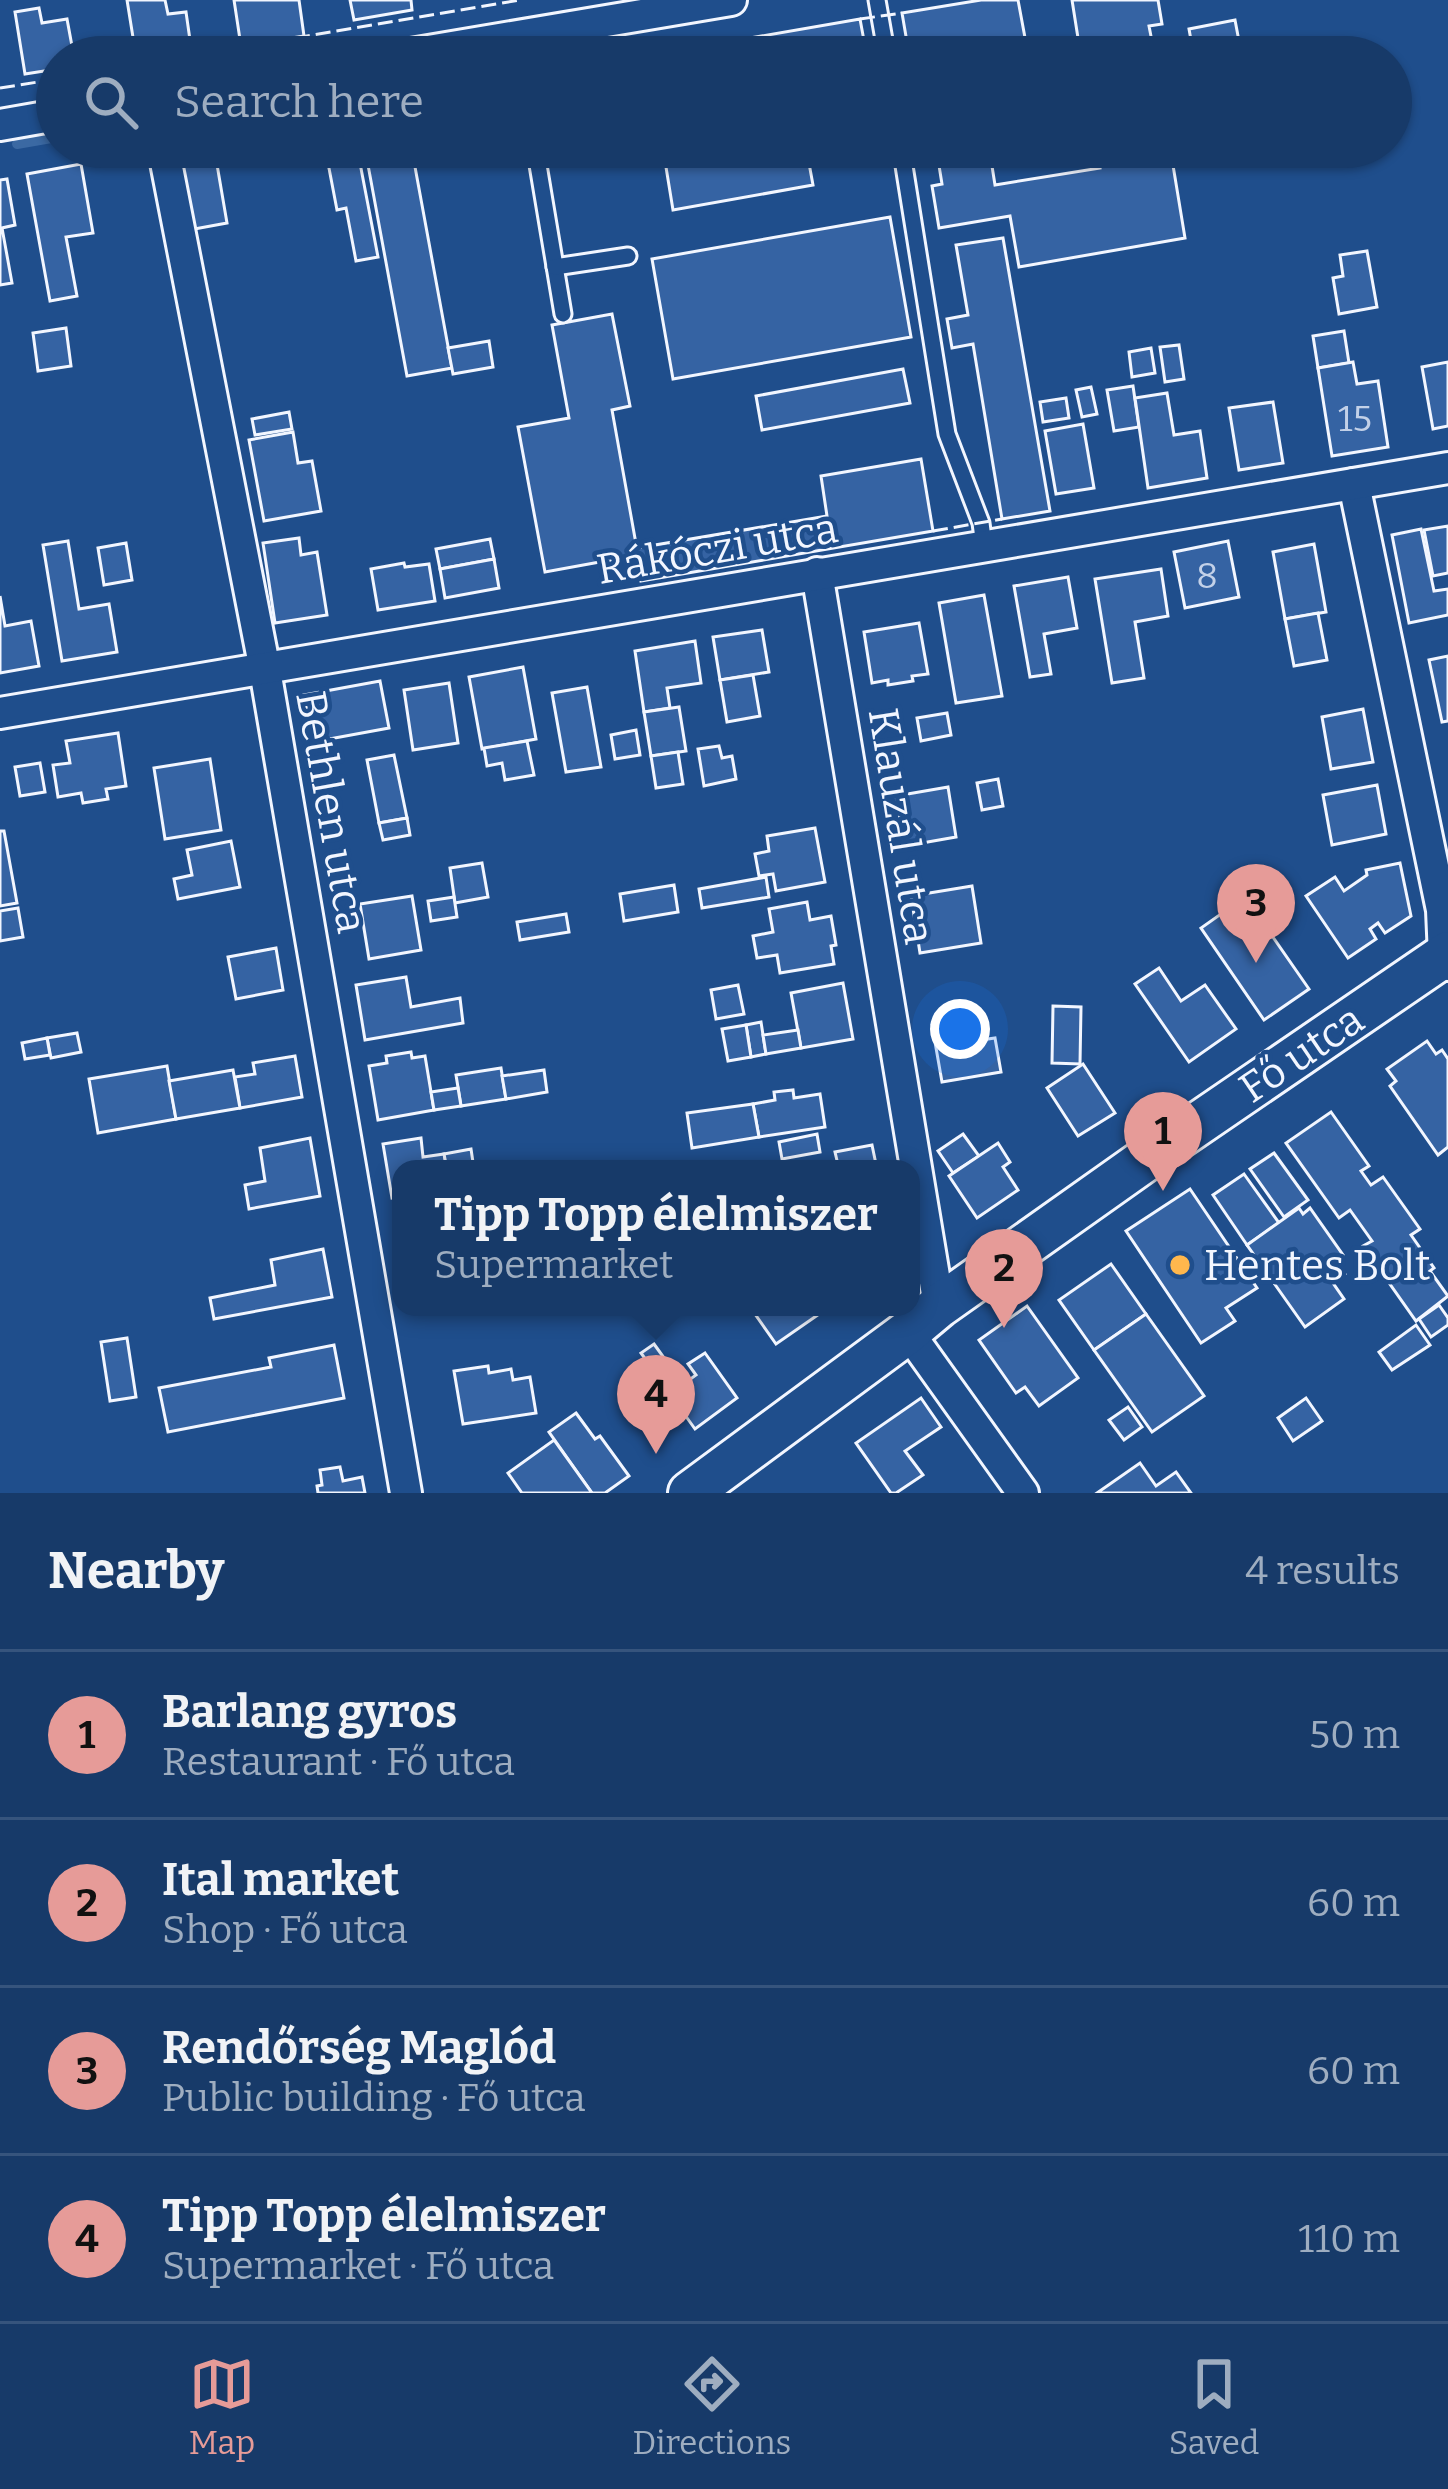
<!DOCTYPE html>
<meta charset="utf-8">
<style>
body{margin:0;font-family:Bitter,serif;background:#20416f;color:#f1f3f6}
.you{position:absolute;left:960px;top:1029px;width:42px;height:42px;margin:-30px;border:9px solid #fff;border-radius:50%;background:#1a73e8;box-shadow:0 0 0 18px #1a73e833}
.badge{display:grid;place-items:center;width:78px;height:78px;border-radius:50%;background:#e69b98;color:#111;font-size:39px;font-weight:700}
.pin{position:absolute;translate:-50% -99px;filter:drop-shadow(0 3px 6px #0008)}
.pin::after{content:'';position:absolute;top:63px;width:42px;height:36px;background:inherit;clip-path:polygon(0 0,100% 0,50% 100%)}
.popup{position:absolute;left:392px;top:1160px;width:528px;height:156px;box-sizing:border-box;display:grid;place-content:center;border-radius:24px;background:#173a69;filter:drop-shadow(0 3px 9px #0005);font-size:39px;white-space:nowrap;color:#9eadc0}
.popup b{font-size:45px;color:#f1f3f6}
.popup::after{content:'';position:absolute;left:50%;top:100%;margin-left:-24px;border:24px solid transparent;border-top-color:#173a69}
.list{margin:0;padding:0;list-style:none}
h2{display:flex;justify-content:space-between;align-items:center;height:156px;margin:0;padding:0 48px;font-size:51px}
h2 small{font-size:39px;font-weight:400;color:#9eadc0}
.list li{display:grid;grid-template-columns:78px 1fr auto;gap:36px;align-items:center;box-sizing:border-box;height:168px;padding:0 48px;border-top:3px solid #36547d}
.list b{display:block;font-size:45px;white-space:nowrap}
.list p{margin:0;font-size:39px;white-space:nowrap;color:#9eadc0}
.list em{font-size:39px;font-style:normal;color:#9eadc0}
.icon{flex:none;width:66px;height:66px;fill:none;stroke:currentColor;stroke-width:2;stroke-linecap:round;stroke-linejoin:round}
.map{position:relative;flex:none;width:1448px;height:1493px;overflow:hidden}
.search{position:absolute;background:#173a69;box-shadow:0 3px 9px #0004;left:36px;right:36px;top:36px;height:132px;display:flex;align-items:center;gap:30px;box-sizing:border-box;padding:0 42px;border-radius:66px;color:#9eadc0;font-size:45px}
.sheet{height:828px;background:#173a69}
nav{display:flex;justify-content:space-around;align-items:center;box-sizing:border-box;height:168px;border-top:3px solid #36547d;background:#173a69;font-size:33px;color:#9eadc0}
nav a{display:grid;justify-items:center;gap:6px}
nav .on{color:#e69b98}
.map>svg:first-child{display:block}
</style>
<div class="map">
<svg width="1448" height="1493" viewBox="0 0 1448 1493">
<rect width="100%" height="100%" fill="#1f4e8c"/>
<g fill="none" stroke-linecap="round" stroke-linejoin="round">
<g stroke="#3b69a3" stroke-width="10">
<path d="M 539,53 L 583,45"/>
<path d="M 17,144 L 57,137"/>
</g>
</g>
<g fill="#3563a3" stroke="#f2f6ff" stroke-width="3">
<path d="M 127,0 L 165,0 L 168,14 L 186,12 L 191,47 L 136,56 Z"/>
<path d="M 234,0 L 299,0 L 304,36 L 241,46 Z"/>
<path d="M 350,0 L 411,0 L 412,10 L 354,20 Z"/>
<path d="M 981,0 L 1018,0 L 1026,43 L 972,53 L 973,57 L 920,57 L 919,46 L 908,48 L 902,13 Z"/>
<path d="M 1072,0 L 1158,0 L 1162,24 L 1149,26 L 1155,57 L 1081,57 Z"/>
<path d="M 39,8 L 42,23 L 67,19 L 74,57 L 57,57 L 57,69 L 25,74 L 15,12 Z"/>
<path d="M 860,19 L 867,57 L 640,57 Z"/>
<path d="M 1235,20 L 1242,57 L 1194,57 L 1189,29 Z"/>
<path d="M 214,147 L 227,223 L 189,230 L 175,154 Z"/>
<path d="M 452,147 L 488,147 L 490,159 L 456,165 Z"/>
<path d="M 744,147 L 806,147 L 813,185 L 673,210 L 665,161 Z"/>
<path d="M 936,147 L 989,147 L 995,185 L 1100,168 L 1097,147 L 1170,147 L 1185,238 L 1019,267 L 1010,216 L 939,228 L 932,186 L 942,184 Z"/>
<path d="M 413,156 L 452,368 L 407,376 L 368,165 Z"/>
<path d="M 359,158 L 378,257 L 356,261 L 346,208 L 337,210 L 328,163 Z"/>
<path d="M 81,164 L 93,233 L 66,237 L 77,296 L 50,301 L 27,174 Z"/>
<path d="M 7,179 L 15,225 L 2,228 L 12,283 L 0,285 L 0,180 Z"/>
<path d="M 890,217 L 911,337 L 673,379 L 652,259 Z"/>
<path d="M 1003,238 L 1050,511 L 1002,519 L 973,344 L 952,348 L 947,319 L 968,315 L 956,245 Z"/>
<path d="M 1367,251 L 1377,307 L 1339,314 L 1333,278 L 1343,276 L 1340,255 Z"/>
<path d="M 612,314 L 630,406 L 612,410 L 638,555 L 545,572 L 518,427 L 569,418 L 552,325 Z"/>
<path d="M 66,328 L 71,366 L 38,371 L 33,333 Z"/>
<path d="M 1344,331 L 1349,363 L 1318,368 L 1313,336 Z"/>
<path d="M 489,341 L 493,367 L 453,374 L 448,348 Z"/>
<path d="M 1179,345 L 1184,379 L 1165,382 L 1160,347 Z"/>
<path d="M 1151,348 L 1155,373 L 1132,377 L 1129,352 Z"/>
<path d="M 1353,362 L 1357,384 L 1378,381 L 1388,447 L 1332,456 L 1318,368 Z"/>
<path d="M 1448,362 L 1448,426 L 1433,429 L 1422,367 Z"/>
<path d="M 903,369 L 910,403 L 762,430 L 756,396 Z"/>
<path d="M 1133,386 L 1139,427 L 1114,431 L 1107,390 Z"/>
<path d="M 1091,387 L 1097,414 L 1082,417 L 1076,390 Z"/>
<path d="M 1167,393 L 1174,435 L 1200,431 L 1207,478 L 1148,488 L 1135,398 Z"/>
<path d="M 1066,398 L 1069,418 L 1043,422 L 1040,402 Z"/>
<path d="M 1273,402 L 1283,463 L 1239,470 L 1229,408 Z"/>
<path d="M 289,412 L 292,429 L 255,435 L 252,419 Z"/>
<path d="M 1083,424 L 1094,488 L 1056,494 L 1045,431 Z"/>
<path d="M 293,432 L 298,463 L 312,461 L 321,511 L 264,521 L 249,440 Z"/>
<path d="M 921,459 L 933,531 L 641,581 L 637,548 L 827,516 L 821,476 Z"/>
<path d="M 1448,526 L 1448,573 L 1433,576 L 1424,530 Z"/>
<path d="M 1421,529 L 1434,591 L 1448,589 L 1448,615 L 1409,623 L 1392,535 Z"/>
<path d="M 299,538 L 301,555 L 317,552 L 327,615 L 275,623 L 263,543 Z"/>
<path d="M 490,539 L 494,559 L 440,569 L 436,549 Z"/>
<path d="M 68,541 L 79,609 L 109,604 L 117,652 L 62,661 L 43,545 Z"/>
<path d="M 1228,541 L 1239,597 L 1185,608 L 1174,552 Z"/>
<path d="M 126,543 L 132,580 L 104,585 L 98,548 Z"/>
<path d="M 1314,544 L 1326,612 L 1285,619 L 1273,552 Z"/>
<path d="M 494,559 L 499,588 L 445,598 L 440,569 Z"/>
<path d="M 404,563 L 405,567 L 429,564 L 435,601 L 378,610 L 371,569 Z"/>
<path d="M 1161,569 L 1168,616 L 1135,622 L 1144,678 L 1112,683 L 1095,579 Z"/>
<path d="M 1068,577 L 1077,628 L 1044,634 L 1051,674 L 1030,677 L 1014,586 Z"/>
<path d="M 984,595 L 1002,696 L 956,703 L 939,603 Z"/>
<path d="M 0,596 L 5,626 L 31,621 L 39,666 L 0,673 Z"/>
<path d="M 1318,613 L 1327,660 L 1294,666 L 1285,619 Z"/>
<path d="M 919,623 L 928,674 L 912,676 L 913,681 L 888,685 L 888,680 L 872,683 L 864,632 Z"/>
<path d="M 762,630 L 769,672 L 720,680 L 713,637 Z"/>
<path d="M 695,641 L 701,683 L 667,688 L 670,708 L 644,712 L 635,651 Z"/>
<path d="M 1448,656 L 1448,721 L 1442,722 L 1429,660 Z"/>
<path d="M 523,667 L 536,739 L 482,749 L 469,677 Z"/>
<path d="M 753,675 L 760,716 L 727,722 L 720,680 Z"/>
<path d="M 380,681 L 389,728 L 313,742 L 304,695 Z"/>
<path d="M 449,683 L 458,743 L 413,750 L 404,690 Z"/>
<path d="M 587,687 L 601,767 L 566,772 L 552,693 Z"/>
<path d="M 679,707 L 686,751 L 651,756 L 644,712 Z"/>
<path d="M 1363,709 L 1373,762 L 1331,769 L 1322,717 Z"/>
<path d="M 947,713 L 951,735 L 921,741 L 917,718 Z"/>
<path d="M 636,730 L 640,755 L 615,759 L 611,735 Z"/>
<path d="M 118,733 L 126,786 L 106,789 L 108,799 L 83,803 L 81,793 L 58,797 L 53,765 L 70,763 L 66,741 Z"/>
<path d="M 527,741 L 534,775 L 505,780 L 502,763 L 487,766 L 484,748 Z"/>
<path d="M 719,746 L 722,758 L 732,756 L 736,779 L 704,786 L 698,749 Z"/>
<path d="M 678,752 L 683,784 L 656,788 L 651,756 Z"/>
<path d="M 394,755 L 407,818 L 379,823 L 367,760 Z"/>
<path d="M 210,759 L 221,830 L 165,839 L 154,768 Z"/>
<path d="M 40,763 L 45,792 L 20,796 L 15,767 Z"/>
<path d="M 998,779 L 1003,806 L 982,810 L 977,783 Z"/>
<path d="M 1377,785 L 1386,834 L 1332,845 L 1323,795 Z"/>
<path d="M 948,787 L 956,837 L 905,846 L 896,796 Z"/>
<path d="M 407,818 L 410,835 L 383,840 L 379,823 Z"/>
<path d="M 815,828 L 825,882 L 776,891 L 773,874 L 759,876 L 755,854 L 769,851 L 767,836 Z"/>
<path d="M 0,831 L 4,831 L 17,903 L 0,906 Z"/>
<path d="M 231,841 L 240,887 L 178,899 L 174,879 L 192,875 L 187,850 Z"/>
<path d="M 482,863 L 488,897 L 455,903 L 450,868 Z"/>
<path d="M 1400,863 L 1411,916 L 1385,933 L 1378,923 L 1370,929 L 1376,939 L 1348,958 L 1306,896 L 1335,877 L 1344,891 L 1367,875 L 1366,870 Z"/>
<path d="M 766,877 L 769,897 L 702,908 L 699,889 Z"/>
<path d="M 674,885 L 678,912 L 624,921 L 620,894 Z"/>
<path d="M 972,886 L 981,943 L 920,953 L 911,896 Z"/>
<path d="M 412,896 L 421,950 L 369,959 L 360,904 Z"/>
<path d="M 454,897 L 457,917 L 431,921 L 428,901 Z"/>
<path d="M 1245,897 L 1309,989 L 1264,1020 L 1201,928 Z"/>
<path d="M 807,902 L 810,920 L 831,916 L 836,945 L 831,946 L 834,964 L 780,973 L 777,955 L 757,958 L 753,936 L 773,932 L 769,909 Z"/>
<path d="M 18,908 L 23,937 L 0,941 L 0,911 Z"/>
<path d="M 566,914 L 569,932 L 520,940 L 517,922 Z"/>
<path d="M 276,948 L 283,990 L 236,999 L 228,957 Z"/>
<path d="M 1159,968 L 1181,1001 L 1205,985 L 1236,1029 L 1189,1062 L 1135,984 Z"/>
<path d="M 406,977 L 411,1007 L 460,998 L 463,1023 L 365,1040 L 356,985 Z"/>
<path d="M 843,983 L 853,1039 L 801,1048 L 791,993 Z"/>
<path d="M 738,985 L 744,1014 L 716,1019 L 711,990 Z"/>
<path d="M 1053,1006 L 1081,1007 L 1080,1064 L 1052,1063 Z"/>
<path d="M 964,1020 L 967,1042 L 995,1038 L 1001,1072 L 942,1082 L 932,1025 Z"/>
<path d="M 761,1022 L 766,1054 L 751,1057 L 746,1025 Z"/>
<path d="M 746,1025 L 751,1057 L 728,1061 L 722,1029 Z"/>
<path d="M 798,1030 L 801,1048 L 766,1054 L 763,1035 Z"/>
<path d="M 77,1033 L 81,1052 L 51,1058 L 47,1038 Z"/>
<path d="M 47,1038 L 50,1055 L 25,1059 L 22,1043 Z"/>
<path d="M 1427,1041 L 1436,1054 L 1442,1050 L 1448,1059 L 1448,1147 L 1438,1155 L 1390,1086 L 1396,1081 L 1387,1069 Z"/>
<path d="M 411,1052 L 412,1058 L 425,1056 L 434,1110 L 378,1120 L 369,1066 L 387,1063 L 386,1056 Z"/>
<path d="M 295,1056 L 302,1097 L 240,1108 L 235,1077 L 255,1074 L 253,1063 Z"/>
<path d="M 1083,1064 L 1115,1113 L 1078,1136 L 1047,1088 Z"/>
<path d="M 167,1066 L 176,1119 L 98,1133 L 89,1079 Z"/>
<path d="M 501,1068 L 506,1099 L 461,1106 L 456,1075 Z"/>
<path d="M 233,1070 L 240,1108 L 176,1119 L 169,1081 Z"/>
<path d="M 544,1070 L 547,1092 L 506,1099 L 502,1076 Z"/>
<path d="M 458,1088 L 461,1106 L 434,1110 L 431,1092 Z"/>
<path d="M 793,1090 L 794,1098 L 820,1094 L 825,1127 L 759,1137 L 753,1104 L 775,1100 L 774,1092 Z"/>
<path d="M 753,1104 L 759,1137 L 692,1148 L 687,1113 Z"/>
<path d="M 1331,1112 L 1369,1166 L 1361,1171 L 1371,1185 L 1383,1177 L 1420,1229 L 1411,1235 L 1434,1268 L 1430,1271 L 1448,1296 L 1416,1321 L 1363,1246 L 1372,1241 L 1350,1210 L 1339,1218 L 1286,1143 Z"/>
<path d="M 817,1134 L 820,1152 L 782,1159 L 779,1142 Z"/>
<path d="M 963,1134 L 979,1156 L 953,1173 L 938,1151 Z"/>
<path d="M 310,1138 L 320,1196 L 249,1209 L 245,1185 L 265,1181 L 260,1148 Z"/>
<path d="M 421,1138 L 423,1157 L 444,1154 L 447,1169 L 401,1169 L 401,1197 L 392,1198 L 383,1144 Z"/>
<path d="M 998,1143 L 1010,1162 L 1003,1167 L 1018,1190 L 977,1218 L 949,1176 Z"/>
<path d="M 872,1145 L 877,1169 L 839,1169 L 835,1152 Z"/>
<path d="M 471,1149 L 474,1169 L 447,1169 L 444,1154 Z"/>
<path d="M 1274,1153 L 1308,1200 L 1284,1217 L 1250,1169 Z"/>
<path d="M 1244,1174 L 1279,1223 L 1247,1245 L 1213,1195 Z"/>
<path d="M 1190,1189 L 1257,1288 L 1226,1308 L 1235,1321 L 1201,1343 L 1126,1231 Z"/>
<path d="M 1299,1208 L 1303,1214 L 1310,1208 L 1343,1255 L 1336,1260 L 1345,1274 L 1333,1283 L 1344,1299 L 1305,1327 L 1247,1245 Z"/>
<path d="M 323,1249 L 332,1297 L 214,1319 L 210,1298 L 275,1285 L 271,1260 Z"/>
<path d="M 1111,1264 L 1146,1314 L 1094,1350 L 1059,1300 Z"/>
<path d="M 1439,1305 L 1448,1318 L 1448,1325 L 1431,1337 L 1419,1319 Z"/>
<path d="M 1027,1306 L 1078,1378 L 1039,1406 L 1025,1387 L 1016,1393 L 979,1340 Z"/>
<path d="M 750,1307 L 819,1307 L 822,1312 L 776,1344 Z"/>
<path d="M 1146,1314 L 1204,1396 L 1152,1432 L 1094,1350 Z"/>
<path d="M 1416,1325 L 1430,1345 L 1392,1370 L 1379,1352 Z"/>
<path d="M 127,1338 L 136,1397 L 110,1401 L 101,1342 Z"/>
<path d="M 654,1344 L 677,1376 L 664,1385 L 641,1353 Z"/>
<path d="M 334,1345 L 344,1398 L 168,1432 L 159,1388 L 271,1367 L 269,1358 Z"/>
<path d="M 705,1353 L 737,1398 L 695,1429 L 670,1394 L 696,1375 L 688,1364 Z"/>
<path d="M 488,1366 L 489,1373 L 511,1369 L 513,1380 L 530,1377 L 536,1413 L 463,1424 L 454,1371 Z"/>
<path d="M 921,1398 L 941,1427 L 905,1451 L 923,1475 L 896,1493 L 891,1493 L 856,1443 Z"/>
<path d="M 1306,1398 L 1322,1421 L 1293,1441 L 1278,1418 Z"/>
<path d="M 1128,1407 L 1142,1427 L 1124,1440 L 1109,1420 Z"/>
<path d="M 576,1413 L 595,1439 L 600,1436 L 629,1476 L 605,1493 L 592,1493 L 549,1432 Z"/>
<path d="M 554,1440 L 592,1493 L 522,1493 L 508,1473 Z"/>
<path d="M 1140,1463 L 1156,1486 L 1176,1472 L 1191,1493 L 1097,1493 Z"/>
<path d="M 340,1467 L 343,1481 L 362,1477 L 365,1493 L 318,1493 L 317,1486 L 322,1485 L 320,1470 Z"/>
</g>
<g fill="none" stroke-linecap="round" stroke-linejoin="round">
<g stroke="#f2f6ff" stroke-width="21">
<g id="lane">
<path d="M 877,0 L 887,57"/>
<path d="M 535,147 L 563,314"/>
<path d="M 901,147 L 947,434 L 981,523 L 984,546"/>
<path d="M 555,267 L 628,256"/>
</g>
</g>
<g stroke="#f2f6ff" stroke-width="36">
<g id="street">
<path d="M 393,57 L 731,0"/>
<path d="M 0,125 L 57,115"/>
<path d="M 163,147 L 265,670 L 406,1493"/>
<path d="M 1354,484 L 1442,910 L 1444,956 L 1448,965"/>
<path d="M 817,573 L 939,1306"/>
<path d="M 0,713 L 1448,468"/>
<path d="M 908,1332 L 1023,1493"/>
</g>
</g>
<g stroke="#f2f6ff" stroke-width="48">
<path id="secondary" d="M 690,1493 L 908,1332 L 939,1306 L 1148,1158 L 1448,953"/>
</g>
<use href="#lane" stroke="#1f4e8c" stroke-width="15"/>
<use href="#street" stroke="#1f4e8c" stroke-width="30"/>
<use href="#secondary" stroke="#1f4e8c" stroke-width="42"/>
<g stroke="#f2f6ff" stroke-width="3" stroke-dasharray="15 6" stroke-linecap="butt">
<path d="M 860,19 L 902,13"/>
<path d="M 295,38 L 520,0"/>
<path d="M 186,57 L 248,46"/>
<path d="M 0,88 L 57,79"/>
<path d="M 933,531 L 1002,519"/>
</g>
</g>
<circle fill="#ffb74d" stroke="#1f4e8c" stroke-width="4.5" cx="1180" cy="1265" r="12"/>
<g text-anchor="middle" stroke-width="9" stroke-linejoin="round" paint-order="stroke">
<g font-size="36" fill="#c3d1e8">
<text x="1355" y="431">15</text>
<text x="1207" y="588">8</text>
</g>
<g font-size="42" fill="#f2f6ff" stroke="#1f4e8c">
<text transform="translate(717 548) rotate(-10)" y="15">Rákóczi utca</text>
<text transform="translate(332 812) rotate(80)" y="15">Bethlen utca</text>
<text transform="translate(902 826) rotate(81)" y="15">Klauzál utca</text>
<text transform="translate(1301 1053) rotate(-34)" y="15">Fő utca</text>
</g>
<g font-size="42" fill="#f2f6ff" stroke="#1f4e8c" text-anchor="start">
<text x="1204" y="1280">Hentes Bolt</text>
</g>
</g>
</svg>
<div class="you"></div>
<div class="pin badge" style="left:1163px;top:1191px">1</div>
<div class="pin badge" style="left:1004px;top:1328px">2</div>
<div class="pin badge" style="left:1256px;top:963px">3</div>
<div class="pin badge" style="left:656px;top:1454px">4</div>
<div class="popup"><b>Tipp Topp élelmiszer</b>Supermarket</div>
<div class="search"><svg class="icon" aria-label="search" viewBox="0 0 24 24"><circle cx="10" cy="10" r="6"/><path d="M15 15l6 6"/></svg>Search here</div>
</div>
<section class="sheet">
<h2>Nearby<small>4 results</small></h2>
<ul class="list">
<li><span class="badge">1</span><div><b>Barlang gyros</b><p>Restaurant · Fő utca</p></div><em>50 m</em></li>
<li><span class="badge">2</span><div><b>Ital market</b><p>Shop · Fő utca</p></div><em>60 m</em></li>
<li><span class="badge">3</span><div><b>Rendőrség Maglód</b><p>Public building · Fő utca</p></div><em>60 m</em></li>
<li><span class="badge">4</span><div><b>Tipp Topp élelmiszer</b><p>Supermarket · Fő utca</p></div><em>110 m</em></li>
</ul>
</section>
<nav>
<a class="on"><svg class="icon" aria-label="map" viewBox="0 0 24 24"><path d="M3 6l6-2 6 2 6-2v14l-6 2-6-2-6 2zM9 4v14M15 6v14"/></svg>Map</a>
<a><svg class="icon" aria-label="directions" viewBox="0 0 24 24"><path d="M12 3l9 9-9 9-9-9zM9 14v-3h6M13 9l2 2-2 2"/></svg>Directions</a>
<a><svg class="icon" aria-label="saved" viewBox="0 0 24 24"><path d="M7 4h10v16l-5-4-5 4z"/></svg>Saved</a>
</nav>
